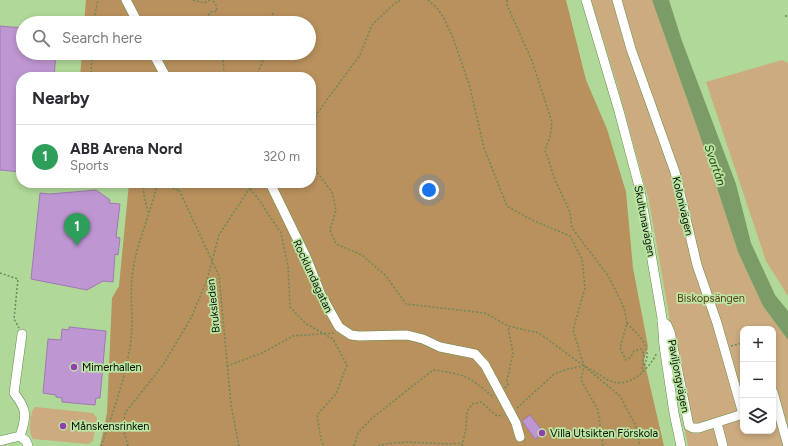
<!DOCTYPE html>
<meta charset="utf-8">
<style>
body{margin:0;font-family:Figtree,sans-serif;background:#f2f2f3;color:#2b2b33}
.controls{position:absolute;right:12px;bottom:12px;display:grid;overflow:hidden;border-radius:8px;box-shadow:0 2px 6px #0003}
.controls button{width:36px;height:36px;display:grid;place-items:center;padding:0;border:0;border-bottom:1px solid #e1e1e2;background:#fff;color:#2b2b33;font:20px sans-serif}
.you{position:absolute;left:429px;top:190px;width:14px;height:14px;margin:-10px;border:3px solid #fff;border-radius:50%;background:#1a73e8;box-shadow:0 0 0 6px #1a73e833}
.badge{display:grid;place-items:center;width:26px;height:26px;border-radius:50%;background:#2563eb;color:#fff;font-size:13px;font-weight:700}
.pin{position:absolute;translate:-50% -33px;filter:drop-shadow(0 1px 2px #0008)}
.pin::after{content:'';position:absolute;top:21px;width:14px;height:12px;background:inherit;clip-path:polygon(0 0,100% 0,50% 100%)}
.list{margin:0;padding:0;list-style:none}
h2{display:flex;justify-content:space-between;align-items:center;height:52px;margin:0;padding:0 16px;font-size:17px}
h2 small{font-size:13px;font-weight:400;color:#7c7c81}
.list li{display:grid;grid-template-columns:26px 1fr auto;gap:12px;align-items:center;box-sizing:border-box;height:64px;padding:0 16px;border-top:1px solid #e1e1e2}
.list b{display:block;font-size:15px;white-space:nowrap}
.list p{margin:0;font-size:13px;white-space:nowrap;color:#7c7c81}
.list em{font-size:13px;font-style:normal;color:#7c7c81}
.icon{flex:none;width:22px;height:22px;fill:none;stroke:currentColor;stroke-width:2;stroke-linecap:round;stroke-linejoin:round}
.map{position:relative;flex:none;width:788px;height:446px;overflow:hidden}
.search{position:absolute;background:#fff;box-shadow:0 2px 6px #0003;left:16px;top:16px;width:300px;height:44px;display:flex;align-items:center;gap:10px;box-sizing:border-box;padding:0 14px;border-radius:22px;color:#7c7c81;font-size:15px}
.panel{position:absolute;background:#fff;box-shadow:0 2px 6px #0003;left:16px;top:72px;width:300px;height:116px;border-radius:16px}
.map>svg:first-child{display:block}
</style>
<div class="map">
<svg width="788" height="446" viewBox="0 0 788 446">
<rect width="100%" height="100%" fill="#b0d898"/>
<g fill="#ccab7f" fill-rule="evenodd">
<path d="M 591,0 L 652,0 L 698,130 L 738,252 L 763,306 L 788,340 L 788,446 L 688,446 L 674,374 L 669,315 L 649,201 L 617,84 ZM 743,329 L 773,329 L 773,431 L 743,431 Z"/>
<path d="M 782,60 L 788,63 L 788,296 L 766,261 L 706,82 Z"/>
<path d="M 35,407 L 93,413 L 97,418 L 93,441 L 88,444 L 33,439 C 28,433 29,412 35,407 Z"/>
</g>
<path fill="#b8915d" d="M 86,0 L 566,0 L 586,80 L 607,129 L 626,192 L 633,268 L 648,346 L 644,360 L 664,446 L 100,446 L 107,413 L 112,298 L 119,286 L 129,183 L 311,183 L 311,77 L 80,77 L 82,53 L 309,53 L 309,23 L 84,23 Z"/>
<path fill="#7b9c67" d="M 652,0 L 669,0 L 682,41 L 736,184 L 751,243 L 775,295 L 788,311 L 788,340 L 763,306 L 738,252 L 698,130 Z"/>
<g fill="#be96d2" stroke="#a079b3">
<path d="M 0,26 L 23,28 L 23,53 L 56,53 L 54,77 L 21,77 L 21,172 L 0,170 Z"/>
<path d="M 96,190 L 110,200 L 109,203 L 120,204 L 116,237 L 120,238 L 118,255 L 115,254 L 113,282 L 103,281 L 87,290 L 31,279 L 40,193 L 50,194 Z"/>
<path d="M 69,327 L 106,331 L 100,398 L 96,398 L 95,405 L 62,402 L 62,398 L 56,397 L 56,395 L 43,393 L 48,339 L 61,340 L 62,329 L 69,330 Z"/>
<path d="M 530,415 L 544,433 L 535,439 L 522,421 Z"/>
</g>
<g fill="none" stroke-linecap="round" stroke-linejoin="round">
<g stroke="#658a4e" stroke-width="10">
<g id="minor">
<path d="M 126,0 L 138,23"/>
<path d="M 586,0 L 619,111 L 640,190 L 662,318 L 664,346 L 674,413 L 681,446"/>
<path d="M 617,0 L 631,49 L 675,172 L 697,265 L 717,323 L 743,414"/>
<path d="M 153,53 L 166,77"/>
<path d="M 270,183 L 306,257 L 321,295 L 339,327 L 351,335 L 359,336 L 407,335 L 423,339 L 440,347 L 475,354 L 485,365 L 516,423 L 520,437"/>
<path d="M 662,321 L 667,325 L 670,332 L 689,426 L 693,428 L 699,428 L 743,414"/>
<path d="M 773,392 L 788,446"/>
<path d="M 717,423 L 723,446"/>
<path d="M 20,436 L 26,441 L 28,446"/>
<path d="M 0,441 L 20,436 C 27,416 27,409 14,393 L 22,334"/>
</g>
</g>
<g stroke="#6c895c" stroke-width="1.5" stroke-dasharray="2 2" stroke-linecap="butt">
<path d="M 193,0 L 204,3 L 210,0"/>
<path d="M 428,0 L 437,8 L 444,18 L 453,38 L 470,87 L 484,148 L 507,206 L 532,220 L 570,236 L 582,259 L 585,288 L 573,330 L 584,366 L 581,380 L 598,410 L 603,446"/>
<path d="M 507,0 L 507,5 L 532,61 L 552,122 L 550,137 L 545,150 L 555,180 L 570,212 L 572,228 L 609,277 L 624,308 L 627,323 L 620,348 L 626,360 L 631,357 L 634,351 L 641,349 L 644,354 L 642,372"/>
<path d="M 785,16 L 788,16"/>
<path d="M 93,23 L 98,0"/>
<path d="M 206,23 L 207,18 L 210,12 L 217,11 L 216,5 L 212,0"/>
<path d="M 271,23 L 273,12"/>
<path d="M 220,53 L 223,59 L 224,77"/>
<path d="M 91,77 L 92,53"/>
<path d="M 256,77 L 266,53"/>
<path d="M 311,132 L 318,112 L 360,55 L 372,25 L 395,3 L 401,0"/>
<path d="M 311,158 L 316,171 L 332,192 L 336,210 L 330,230 L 336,244 L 362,255 L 386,276 L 406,304 L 485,313 L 508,326 L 539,333 L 584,366 L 620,396 L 636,426 L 640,446"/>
<path d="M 143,183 L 144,195 L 148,212"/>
<path d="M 162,183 L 179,191"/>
<path d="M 176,183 L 219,276 L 231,405 L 239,446"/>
<path d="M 245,183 L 257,197 L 281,233 L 288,266 L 290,307 L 305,323 L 333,339 L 347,365 L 336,394 L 317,415 L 321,439 L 324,446"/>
<path d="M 0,273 L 18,279 L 14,319 L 19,328"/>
<path d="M 627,323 C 640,338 653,345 644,367"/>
<path d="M 731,346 L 743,343"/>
<path d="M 227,366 L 262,353 L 293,336 L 334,333"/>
<path d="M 586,367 C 594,371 601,376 608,380 C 629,390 648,370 657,353"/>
<path d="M 505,388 L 508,385 L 507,380 L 513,353 L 508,327"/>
<path d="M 517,408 L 554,374 L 568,369 L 583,366"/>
<path d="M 101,446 C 113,414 124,381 130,347 C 134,324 130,300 132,277 C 135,245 151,215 157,183"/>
<path d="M 128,446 L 123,428 L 125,413 L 163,365 L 191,318 L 207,280 L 219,235 L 253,183"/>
<path d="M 354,446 L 358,433 L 371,419 L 433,370 C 464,374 469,376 493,397"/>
<path d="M 378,446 C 406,438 434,446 462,443"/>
<path d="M 462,446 L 466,428 L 467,412 L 472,404 L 481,402 L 497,416 L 503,415"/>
</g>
<use href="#minor" stroke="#fff" stroke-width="9"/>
</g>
<g fill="#8e40b0" stroke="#bde5a5" stroke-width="1.5">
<circle cx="74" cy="367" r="4"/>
<circle cx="63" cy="426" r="4"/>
<circle cx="542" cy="433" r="4"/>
</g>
<g text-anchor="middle" stroke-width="3.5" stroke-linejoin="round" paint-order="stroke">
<g font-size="11" fill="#051200" stroke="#bde5a5">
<text transform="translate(683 206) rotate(77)" y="4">Kolonivägen</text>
<text transform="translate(645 221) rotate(79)" y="4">Skultunavägen</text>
<text transform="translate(313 276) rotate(65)" y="4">Rocklundagatan</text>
<text transform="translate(213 306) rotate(-96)" y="4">Bruksleden</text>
<text transform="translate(679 376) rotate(79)" y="4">Paviljongvägen</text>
</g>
<g font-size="11" fill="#5a3e14" stroke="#bde5a5">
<text x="711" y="302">Biskopsängen</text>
</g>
<g font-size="11" fill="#051200" stroke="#bde5a5" text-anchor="start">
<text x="82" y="371">Mimerhallen</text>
<text x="71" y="430">Månskensrinken</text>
<text x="550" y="437">Villa Utsikten Förskola</text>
</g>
<g font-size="12" font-style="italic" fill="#2c4b13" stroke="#bde5a5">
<text transform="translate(715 165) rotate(71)" y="4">Svartån</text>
</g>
</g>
</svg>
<div class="controls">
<button>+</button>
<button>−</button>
<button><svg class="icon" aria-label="layers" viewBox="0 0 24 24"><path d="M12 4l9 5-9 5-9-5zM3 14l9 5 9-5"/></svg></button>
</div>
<div class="you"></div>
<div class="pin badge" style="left:77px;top:246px;background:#2e9e5b">1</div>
<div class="search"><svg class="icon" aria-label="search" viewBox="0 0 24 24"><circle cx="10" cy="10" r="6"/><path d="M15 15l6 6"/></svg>Search here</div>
<section class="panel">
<h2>Nearby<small></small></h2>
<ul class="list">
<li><span class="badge" style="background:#2e9e5b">1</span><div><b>ABB Arena Nord</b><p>Sports</p></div><em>320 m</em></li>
</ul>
</section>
</div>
